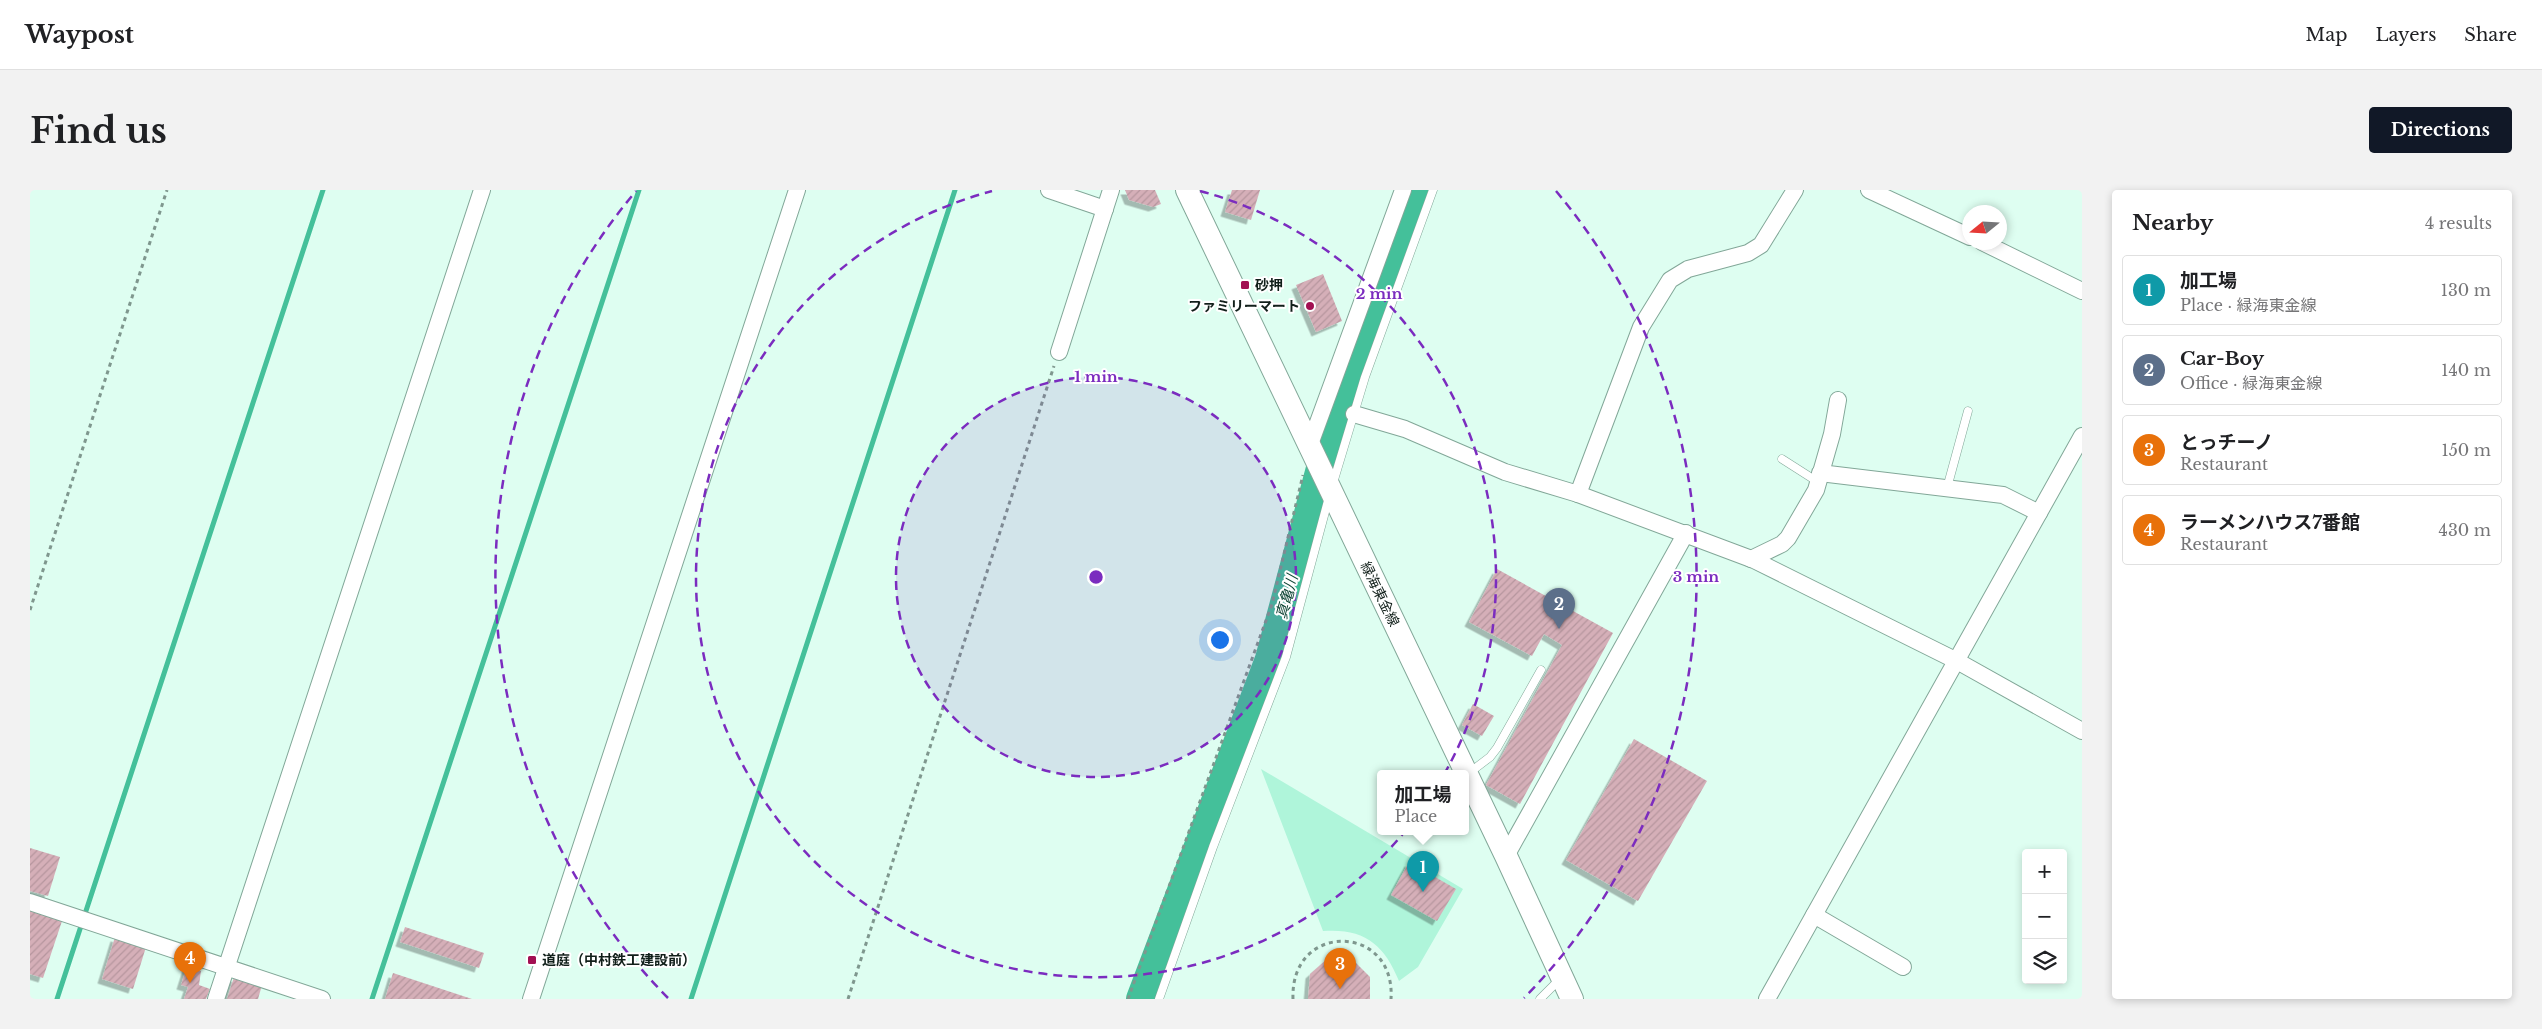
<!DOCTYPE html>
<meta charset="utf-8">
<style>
body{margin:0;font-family:"Libre Baskerville","Noto Sans JP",serif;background:#f2f2f2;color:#202124}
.controls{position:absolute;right:15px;bottom:15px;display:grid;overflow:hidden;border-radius:5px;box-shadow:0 2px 8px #0003}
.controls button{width:45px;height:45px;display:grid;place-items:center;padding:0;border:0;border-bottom:1px solid #e0e0e0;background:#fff;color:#202124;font:25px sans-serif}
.compass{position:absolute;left:1932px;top:15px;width:45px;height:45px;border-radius:50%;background:#fff;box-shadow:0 2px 8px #0003;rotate:252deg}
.you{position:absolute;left:1189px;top:449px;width:18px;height:18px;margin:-12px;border:4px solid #fff;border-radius:50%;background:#1a73e8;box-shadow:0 0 0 8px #1a73e833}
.badge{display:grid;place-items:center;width:32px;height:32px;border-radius:50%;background:#111827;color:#fff;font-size:16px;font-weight:700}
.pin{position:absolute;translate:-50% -41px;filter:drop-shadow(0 1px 2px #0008)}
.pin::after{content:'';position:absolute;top:26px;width:18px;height:15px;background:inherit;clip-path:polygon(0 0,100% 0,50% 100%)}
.popup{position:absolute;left:1347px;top:580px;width:92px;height:65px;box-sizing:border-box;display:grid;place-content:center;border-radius:5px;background:#fff;filter:drop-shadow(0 1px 4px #0005);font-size:16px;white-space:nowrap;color:#757577}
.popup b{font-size:19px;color:#202124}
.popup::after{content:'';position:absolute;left:50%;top:100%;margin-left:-10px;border:10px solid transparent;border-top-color:#fff}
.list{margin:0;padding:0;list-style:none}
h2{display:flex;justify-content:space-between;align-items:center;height:65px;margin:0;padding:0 20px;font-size:21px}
h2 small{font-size:16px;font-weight:400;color:#757577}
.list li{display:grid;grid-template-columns:32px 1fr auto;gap:15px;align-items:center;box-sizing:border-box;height:70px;margin:0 10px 10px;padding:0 10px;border:1px solid #e0e0e0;border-radius:5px}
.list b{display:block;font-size:19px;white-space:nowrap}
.list p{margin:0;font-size:16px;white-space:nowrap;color:#757577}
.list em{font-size:16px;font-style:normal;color:#757577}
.icon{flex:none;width:28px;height:28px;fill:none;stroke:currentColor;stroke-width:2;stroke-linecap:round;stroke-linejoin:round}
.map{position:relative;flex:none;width:2052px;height:809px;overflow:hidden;border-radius:5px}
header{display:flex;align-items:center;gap:30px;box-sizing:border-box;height:70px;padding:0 25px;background:#fff;border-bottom:1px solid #e0e0e0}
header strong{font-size:24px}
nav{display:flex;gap:28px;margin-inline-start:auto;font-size:18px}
.intro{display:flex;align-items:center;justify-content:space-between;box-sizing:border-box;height:120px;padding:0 30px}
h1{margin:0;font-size:35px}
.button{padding:12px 22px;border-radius:5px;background:#111827;color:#fff;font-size:18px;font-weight:700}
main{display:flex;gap:30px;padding:0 30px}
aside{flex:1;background:#fff;border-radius:5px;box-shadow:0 2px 8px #0003}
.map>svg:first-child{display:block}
</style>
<header>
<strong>Waypost</strong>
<nav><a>Map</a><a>Layers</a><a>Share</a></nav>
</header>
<div class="intro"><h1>Find us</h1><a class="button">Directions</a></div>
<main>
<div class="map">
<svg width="2052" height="809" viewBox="0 0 2052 809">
<defs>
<pattern id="building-hatch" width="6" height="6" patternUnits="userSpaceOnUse" patternTransform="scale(1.25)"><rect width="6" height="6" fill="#d5afb8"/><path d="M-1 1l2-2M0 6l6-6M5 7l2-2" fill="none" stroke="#b6969e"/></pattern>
<filter id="shadow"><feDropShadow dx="-4.5" dy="4.5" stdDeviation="0" flood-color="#0004"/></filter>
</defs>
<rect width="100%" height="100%" fill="#defef1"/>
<path fill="#aff5da" d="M 1231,579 L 1433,699 L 1388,777 L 1369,791 C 1354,754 1334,738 1293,741 Z"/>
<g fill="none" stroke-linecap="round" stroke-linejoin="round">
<g stroke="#44c09a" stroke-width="5">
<path d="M 27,809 L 293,0"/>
<path d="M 342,809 L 609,0"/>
<path d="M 661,809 L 925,0"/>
</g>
<path stroke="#44c09a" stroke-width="30" d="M 1111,809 L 1240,469 L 1305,226 L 1389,0"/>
</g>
<g fill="url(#building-hatch)" filter="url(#shadow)">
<path d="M 1095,0 L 1125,0 L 1131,14 L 1123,17 L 1099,10 Z"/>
<path d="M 1202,0 L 1230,0 L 1221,30 L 1195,22 Z"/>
<path d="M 1293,84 L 1312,131 L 1286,142 L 1266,95 Z"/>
<path d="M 1467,379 L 1583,443 L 1490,614 L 1456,595 L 1532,455 L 1514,444 L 1502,466 L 1439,432 Z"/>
<path d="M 1443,514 L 1464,526 L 1452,546 L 1432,535 Z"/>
<path d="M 1604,549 L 1677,591 L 1608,711 L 1536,670 Z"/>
<path d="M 0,658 L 30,667 L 18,706 L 0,701 Z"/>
<path d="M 1379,672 L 1426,699 L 1407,731 L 1361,705 Z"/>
<path d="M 0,717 L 33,728 L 13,788 L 0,784 Z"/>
<path d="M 375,737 L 454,763 L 449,778 L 370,752 Z"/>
<path d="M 85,747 L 116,757 L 103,799 L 72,789 Z"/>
<path d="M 1321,768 L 1340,787 L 1340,809 L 1278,809 L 1280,784 L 1297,769 Z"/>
<path d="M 157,776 L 171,781 L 169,795 L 180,799 L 176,809 L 154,809 L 158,797 L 151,795 Z"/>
<path d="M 363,783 L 442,809 L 355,809 Z"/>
<path d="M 204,787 L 232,795 L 228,809 L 197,809 Z"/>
</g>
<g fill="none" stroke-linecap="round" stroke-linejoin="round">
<g stroke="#82a798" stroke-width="9">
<g id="lane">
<path d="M 1752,269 L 1788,292"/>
<path d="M 1303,293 L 1335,187 L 1403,0"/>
<path d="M 1917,298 L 1938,221"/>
<path d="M 1439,583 L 1460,567 L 1467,558 L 1511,480"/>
<path d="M 1129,809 L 1183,657 L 1256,467 L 1299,307"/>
<path d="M 1510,809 L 1530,789"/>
</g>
</g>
<g stroke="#82a798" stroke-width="18">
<g id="street">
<path d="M 1019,0 L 1075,19"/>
<path d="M 1839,0 L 1940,47"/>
<path d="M 1952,52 L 2052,101"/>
<path d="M 1029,162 L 1081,0"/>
<path d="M 1324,224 L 1375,239 L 1475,282 L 1548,304 L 1724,370 L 1927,471 L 2052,541"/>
<path d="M 1279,257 L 1373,0"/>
<path d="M 1790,283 L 1973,305 L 2009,323"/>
<path d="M 1548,304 L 1611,137 L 1640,90 L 1658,79 L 1718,63 L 1731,55 L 1765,0"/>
<path d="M 1721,369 L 1752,354 L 1758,348 L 1786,300 L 1802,244 L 1808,210"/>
<path d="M 1476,666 L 1656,343"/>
<path d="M 0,712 L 292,809"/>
<path d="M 1784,725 L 1873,777"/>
<path d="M 186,809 L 452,0"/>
<path d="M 501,809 L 767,0"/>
<path d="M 1737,809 L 2052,246"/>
</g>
</g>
<g stroke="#82a798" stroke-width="24">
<path id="secondary" d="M 1157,0 L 1476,666 L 1542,809"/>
</g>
<g stroke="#7f978e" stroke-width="3" stroke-dasharray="4 4" stroke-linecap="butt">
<path d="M 0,420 L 137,0"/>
<path d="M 818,809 L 1024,176"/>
<path d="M 1098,809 L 1242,414 L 1273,285"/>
<path d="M 1263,809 C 1260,731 1366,733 1361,809"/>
</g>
<use href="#lane" stroke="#fff" stroke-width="8"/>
<use href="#street" stroke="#fff" stroke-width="16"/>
<use href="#secondary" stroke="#fff" stroke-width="22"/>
</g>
<circle cx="1066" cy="387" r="200" fill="#7b2cbf" fill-opacity=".12"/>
<g fill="none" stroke="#7b2cbf" stroke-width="2.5" stroke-dasharray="9 6">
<circle cx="1066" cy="387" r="200"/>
<path d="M1170 1A400 400 0 1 1 962 1"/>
<path d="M638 808A600 600 0 0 1 606 1M1526 1A600 600 0 0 1 1494 808"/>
</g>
<g fill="#a21052" stroke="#fff" stroke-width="2">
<rect x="1210" y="90" width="10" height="10" rx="2.5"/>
<circle cx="1280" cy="116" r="5"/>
<rect x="497" y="765" width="10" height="10" rx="2.5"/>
</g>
<g text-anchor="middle" stroke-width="4" stroke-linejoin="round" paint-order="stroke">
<g font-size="14" font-weight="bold" fill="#111f1a" stroke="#fff" text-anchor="start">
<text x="1225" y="100">砂押</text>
<text x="1270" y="121" text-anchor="end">ファミリーマート</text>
<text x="512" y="775">道庭（中村鉄工建設前）</text>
</g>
<g font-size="14" fill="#111f1a" stroke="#fff">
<text transform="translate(1350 404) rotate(64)" y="5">緑海東金線</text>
</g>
<g font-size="15" font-style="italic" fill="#0e4434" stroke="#fff">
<text transform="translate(1257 407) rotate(-75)" y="5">真亀川</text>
</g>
</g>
<circle cx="1066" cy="387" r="8" fill="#7b2cbf" stroke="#fff" stroke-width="2.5"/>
<g font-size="15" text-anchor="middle" font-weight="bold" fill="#7b2cbf" stroke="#fff" stroke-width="4" stroke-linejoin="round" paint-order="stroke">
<text x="1349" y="109">2 min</text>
<text x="1066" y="192">1 min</text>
<text x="1666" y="392">3 min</text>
</g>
</svg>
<div class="controls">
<button>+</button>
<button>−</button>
<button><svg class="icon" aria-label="layers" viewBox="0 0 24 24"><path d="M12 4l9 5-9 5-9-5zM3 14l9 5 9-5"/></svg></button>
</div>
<svg class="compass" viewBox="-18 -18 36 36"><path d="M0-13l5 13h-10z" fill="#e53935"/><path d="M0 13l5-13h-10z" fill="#757577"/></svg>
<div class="you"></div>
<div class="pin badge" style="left:1393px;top:702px;background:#0f9aa8">1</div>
<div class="popup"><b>加工場</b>Place</div>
<div class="pin badge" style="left:1529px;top:439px;background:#5c6f8a">2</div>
<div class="pin badge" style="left:1310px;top:799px;background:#e8710a">3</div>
<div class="pin badge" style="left:160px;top:793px;background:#e8710a">4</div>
</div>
<aside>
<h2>Nearby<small>4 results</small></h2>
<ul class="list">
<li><span class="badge" style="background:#0f9aa8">1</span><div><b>加工場</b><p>Place · 緑海東金線</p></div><em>130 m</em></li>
<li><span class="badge" style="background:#5c6f8a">2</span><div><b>Car-Boy</b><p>Office · 緑海東金線</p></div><em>140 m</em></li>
<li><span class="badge" style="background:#e8710a">3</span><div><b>とっチーノ</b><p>Restaurant</p></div><em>150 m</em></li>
<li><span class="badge" style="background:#e8710a">4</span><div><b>ラーメンハウス7番館</b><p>Restaurant</p></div><em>430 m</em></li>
</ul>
</aside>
</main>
